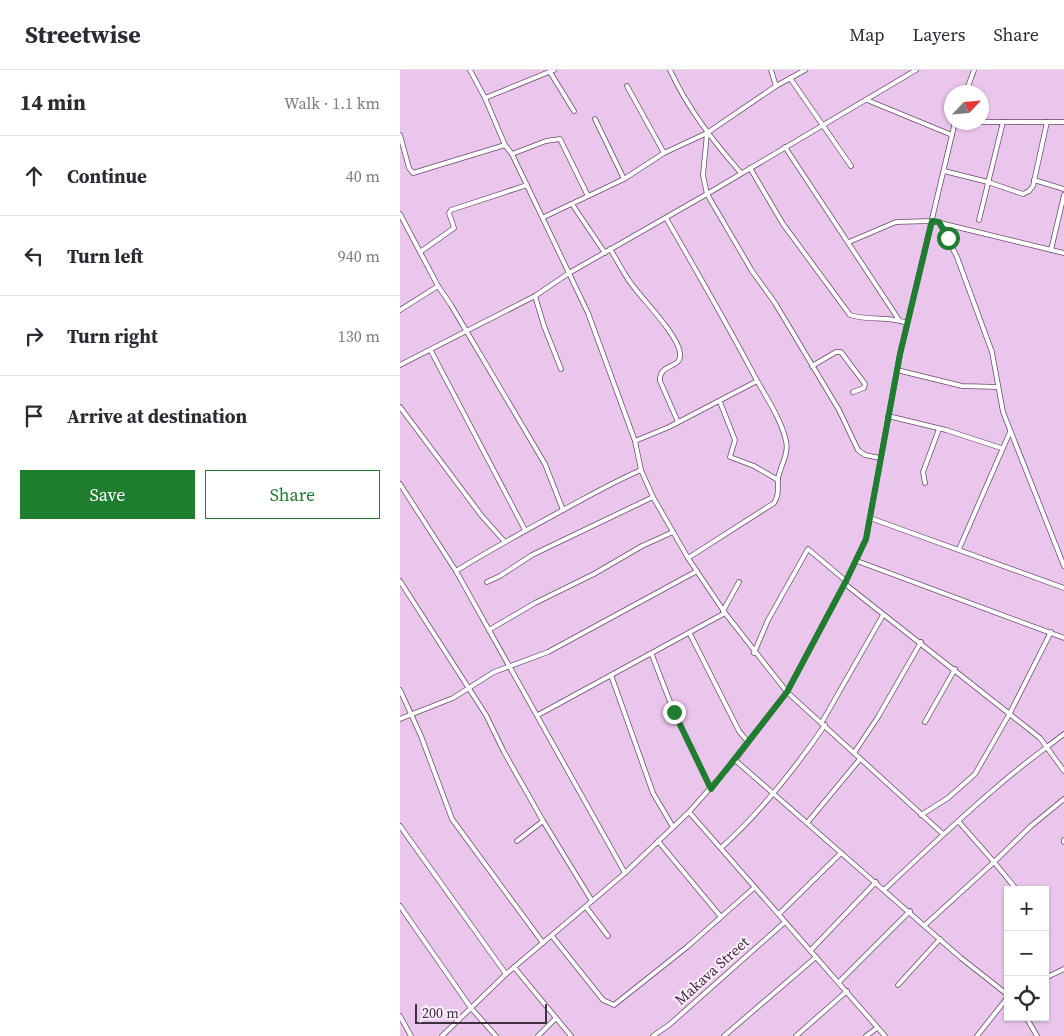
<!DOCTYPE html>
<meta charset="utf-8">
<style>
body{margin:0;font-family:"Source Serif 4",serif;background:#f7f7f7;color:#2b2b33}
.controls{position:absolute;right:15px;bottom:15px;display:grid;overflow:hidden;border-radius:0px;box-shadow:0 1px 4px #0004}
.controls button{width:45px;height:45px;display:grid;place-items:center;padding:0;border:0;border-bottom:1px solid #e1e1e2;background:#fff;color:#2b2b33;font:25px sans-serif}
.compass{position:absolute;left:544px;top:15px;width:45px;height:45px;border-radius:50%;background:#fff;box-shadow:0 1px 4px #0004;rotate:64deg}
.scale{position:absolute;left:15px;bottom:12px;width:132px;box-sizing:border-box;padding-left:5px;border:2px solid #3e303f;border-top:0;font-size:14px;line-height:18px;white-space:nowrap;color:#3e303f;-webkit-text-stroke:4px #ffefff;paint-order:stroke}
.stop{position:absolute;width:15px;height:15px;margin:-11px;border:4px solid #1e7d2e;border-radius:50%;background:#fff}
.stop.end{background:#1e7d2e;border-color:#fff;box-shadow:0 1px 5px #0008}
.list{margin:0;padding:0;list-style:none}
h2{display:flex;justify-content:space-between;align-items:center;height:65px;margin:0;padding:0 20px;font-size:21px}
h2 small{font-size:16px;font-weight:400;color:#7c7c81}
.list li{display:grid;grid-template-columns:32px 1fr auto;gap:15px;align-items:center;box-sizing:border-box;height:80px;padding:0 20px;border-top:1px solid #e1e1e2}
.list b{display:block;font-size:19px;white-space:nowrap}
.list em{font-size:16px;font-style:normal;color:#7c7c81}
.actions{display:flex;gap:10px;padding:15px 20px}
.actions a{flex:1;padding:11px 0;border:1px solid #1e7d2e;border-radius:0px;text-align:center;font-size:18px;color:#1e7d2e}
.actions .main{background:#1e7d2e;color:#fff}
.icon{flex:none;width:28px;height:28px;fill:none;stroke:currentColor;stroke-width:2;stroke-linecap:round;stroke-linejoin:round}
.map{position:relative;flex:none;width:664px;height:966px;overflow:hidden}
header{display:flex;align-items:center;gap:30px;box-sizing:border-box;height:70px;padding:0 25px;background:#fff;border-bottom:1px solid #e1e1e2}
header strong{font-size:24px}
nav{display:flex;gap:28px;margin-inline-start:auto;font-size:18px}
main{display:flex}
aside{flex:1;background:#fff}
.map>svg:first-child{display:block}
</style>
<header>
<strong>Streetwise</strong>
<nav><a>Map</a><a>Layers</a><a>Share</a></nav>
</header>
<main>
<aside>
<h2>14 min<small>Walk · 1.1 km</small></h2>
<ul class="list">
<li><svg class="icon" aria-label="ahead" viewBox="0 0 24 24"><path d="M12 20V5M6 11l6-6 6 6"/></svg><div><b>Continue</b></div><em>40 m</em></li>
<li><svg class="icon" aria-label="left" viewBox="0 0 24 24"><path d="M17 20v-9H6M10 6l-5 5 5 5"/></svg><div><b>Turn left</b></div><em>940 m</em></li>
<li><svg class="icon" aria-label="right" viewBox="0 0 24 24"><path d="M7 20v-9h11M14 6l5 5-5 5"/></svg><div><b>Turn right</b></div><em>130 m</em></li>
<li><svg class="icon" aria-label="arrive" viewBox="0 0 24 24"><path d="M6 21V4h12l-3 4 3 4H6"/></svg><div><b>Arrive at destination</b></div></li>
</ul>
<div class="actions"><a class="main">Save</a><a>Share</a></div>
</aside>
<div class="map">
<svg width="664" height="966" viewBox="0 0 664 966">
<rect width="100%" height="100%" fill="#ebc6ec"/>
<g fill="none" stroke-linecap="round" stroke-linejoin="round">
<g stroke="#6a4b6b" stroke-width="5.5">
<g id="minor">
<path d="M 70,0 L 85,28 L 105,75 L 112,84 L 188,243 L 235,371 L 241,400 L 253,427 L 288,488 L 325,543 L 387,622 L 543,764"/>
<path d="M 270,0 C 288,39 313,71 341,103"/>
<path d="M 371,0 L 376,16"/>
<path d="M 150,2 L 174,41"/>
<path d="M 390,8 L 451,96"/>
<path d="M 227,16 L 264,83"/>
<path d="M 566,22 L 574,0"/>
<path d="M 85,28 L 154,0"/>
<path d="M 467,30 L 552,65"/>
<path d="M 195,49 L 224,109"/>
<path d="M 582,52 L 664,52"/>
<path d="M 307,63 L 303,105 L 307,124 L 352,201 L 375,233 L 439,340 L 458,380 L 465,385 L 480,388"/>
<path d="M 0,65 L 9,98 L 13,103 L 105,75"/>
<path d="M 385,77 L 499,250"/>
<path d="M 112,84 L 146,71 L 160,69 L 188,126"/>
<path d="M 350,98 L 383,154 L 450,245 C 469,251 489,246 507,253"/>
<path d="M 544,101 L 588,112 L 623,124 L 629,121 L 633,116 L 647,52"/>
<path d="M 634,110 L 664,119"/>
<path d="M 172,134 L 205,183"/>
<path d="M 0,144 L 38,216 L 51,235 L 145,394 L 163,440"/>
<path d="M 144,147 L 224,109 L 264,83 L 307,63 L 376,16 L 405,0"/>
<path d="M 266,148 C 296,200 326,252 354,305 C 365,326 381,348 386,371 C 389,383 381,395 378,408 C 377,417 380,424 374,433 L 288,488"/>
<path d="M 579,150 L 603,52"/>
<path d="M 539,152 L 557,187 L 592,282 L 603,342 L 664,496"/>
<path d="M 449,172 L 496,152 L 532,151 L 664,183"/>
<path d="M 210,179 C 218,191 224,205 233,216 C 244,231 278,265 280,283 C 282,300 259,292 260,311 L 278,352"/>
<path d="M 651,180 L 664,125"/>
<path d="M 20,182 L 54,158 L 49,143 L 51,140 L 127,115"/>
<path d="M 135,226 L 144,256 L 161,299"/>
<path d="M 0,240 L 38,216"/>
<path d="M 31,281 L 125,460"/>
<path d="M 0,295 L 135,226 L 169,203 L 307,124 L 516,0"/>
<path d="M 412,296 L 436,282 L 441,282 L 465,314 L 464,318 L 453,322"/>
<path d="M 497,300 L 562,316 L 598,317"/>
<path d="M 320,332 L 335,370 L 330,387 L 354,396 L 378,410"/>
<path d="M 0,337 L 81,445 L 104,471"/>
<path d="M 488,346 L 546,360 L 601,378"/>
<path d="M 235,371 L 269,357 L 357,311"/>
<path d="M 525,413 L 523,402 L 539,359"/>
<path d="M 0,414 L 56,501 L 225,803"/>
<path d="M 470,448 L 664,518"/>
<path d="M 559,479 L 610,362"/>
<path d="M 457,491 L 664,568"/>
<path d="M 56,501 C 91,479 127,460 163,440 C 189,426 213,412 241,400"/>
<path d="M 0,511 L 86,645 L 104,682 L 143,751 L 192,831"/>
<path d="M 87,512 L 100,506 L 132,485 L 253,427"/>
<path d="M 445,514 L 640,668 L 664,701"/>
<path d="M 323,541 L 339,512"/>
<path d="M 89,560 L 135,533 L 194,504 L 242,476 L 273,462"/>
<path d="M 290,564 L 339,661 L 348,672"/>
<path d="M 354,583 L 368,550 L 408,479 L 446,511"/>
<path d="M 252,585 L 274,642 L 311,719"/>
<path d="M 211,605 L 253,723 L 273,757"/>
<path d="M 0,620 L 21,666 L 52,749 L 143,873"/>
<path d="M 138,645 L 325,543"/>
<path d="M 0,649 L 53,628 L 94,602 L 148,582 L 297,501"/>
<path d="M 422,652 L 483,545"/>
<path d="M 525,652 L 555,599"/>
<path d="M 454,683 L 478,647 L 521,572"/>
<path d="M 335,690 L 561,888 L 608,925"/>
<path d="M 289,742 L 485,966"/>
<path d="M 521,745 L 548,728 L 575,704 L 610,643 L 651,562"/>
<path d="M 559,752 L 594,792 L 631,756 L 664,729"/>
<path d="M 407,753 L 460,689"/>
<path d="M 0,756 L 106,904"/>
<path d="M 664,770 L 664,772"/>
<path d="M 117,771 L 143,751"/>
<path d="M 258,771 L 321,847"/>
<path d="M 321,778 C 362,741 394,700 425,655"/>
<path d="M 485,819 C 522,784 559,749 598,716 C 619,697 642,681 664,664"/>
<path d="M 0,836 L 71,938 L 96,966"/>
<path d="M 186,837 L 208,866"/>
<path d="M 379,844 L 441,783"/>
<path d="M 525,855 L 594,792 L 617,820"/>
<path d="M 152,866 L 203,930 L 214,935 L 287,877 L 355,817"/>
<path d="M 411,880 L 476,812"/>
<path d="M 114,897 L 171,966"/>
<path d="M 645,908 L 664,899"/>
<path d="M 439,912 L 510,841"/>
<path d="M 498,915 L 540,869"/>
<path d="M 0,946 L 11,966"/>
<path d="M 626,947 L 637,966"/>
<path d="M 42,966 L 106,904 L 225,803 L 289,742 L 335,690 L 387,622 L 446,511 L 466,469 L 500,284 L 555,52"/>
<path d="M 138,966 L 156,948"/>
<path d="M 253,966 L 269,955 L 385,852"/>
<path d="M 324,966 L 416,887"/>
<path d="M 396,966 L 447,921"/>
<path d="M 466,966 L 477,958"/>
<path d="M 577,966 L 608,927"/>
</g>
</g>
<use href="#minor" stroke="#fff" stroke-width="4"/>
</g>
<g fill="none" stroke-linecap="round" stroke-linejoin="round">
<path stroke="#1e7d2e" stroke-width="6" d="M 274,642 L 311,719 L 387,622 L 446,511 L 466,469 L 500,284 L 532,151 L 539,152 L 548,168"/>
</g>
<g text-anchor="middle" stroke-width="4" stroke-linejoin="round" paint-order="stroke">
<g font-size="15" fill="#3e303f" stroke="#ffefff">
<text transform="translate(312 901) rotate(-42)" y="5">Makava Street</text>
</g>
</g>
</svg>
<div class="controls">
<button>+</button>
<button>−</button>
<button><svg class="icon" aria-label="locate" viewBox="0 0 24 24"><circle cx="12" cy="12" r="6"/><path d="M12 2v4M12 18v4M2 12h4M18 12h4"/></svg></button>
</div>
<svg class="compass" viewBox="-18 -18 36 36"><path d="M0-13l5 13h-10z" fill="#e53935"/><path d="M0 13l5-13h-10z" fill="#7c7c81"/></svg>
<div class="scale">200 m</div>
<div class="stop" style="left:548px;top:168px"></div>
<div class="stop end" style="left:274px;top:642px"></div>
</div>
</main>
